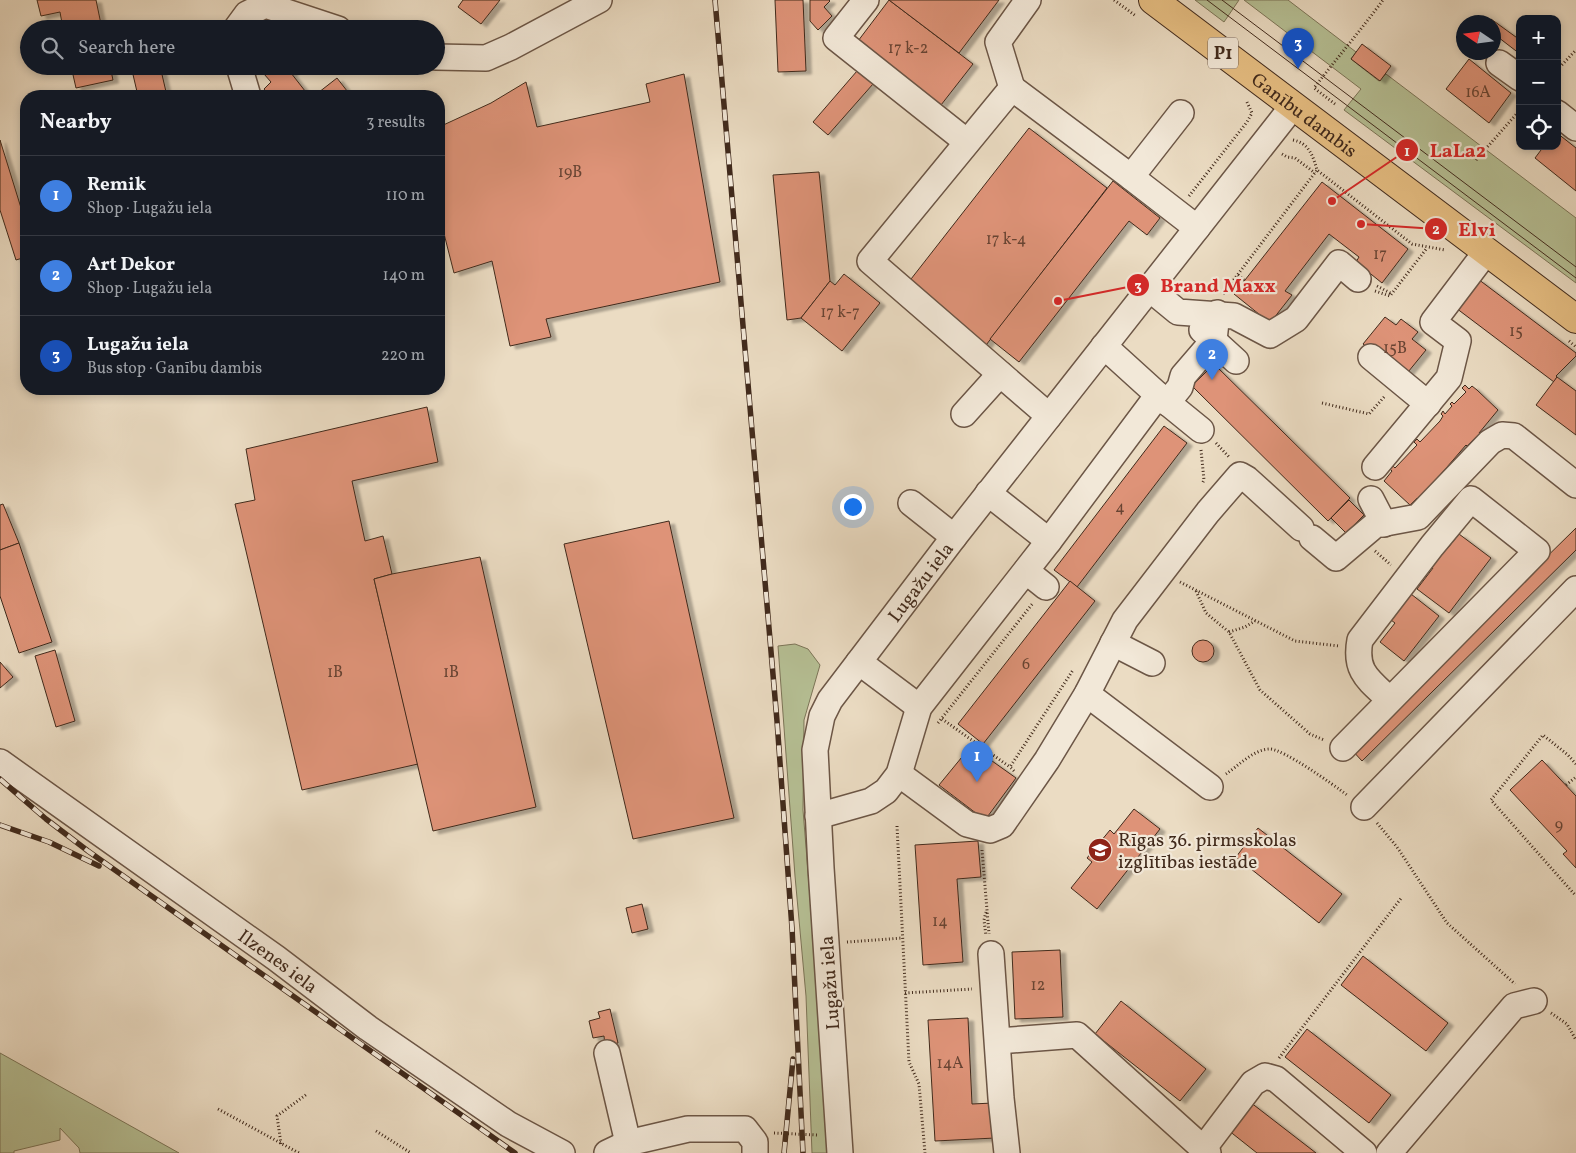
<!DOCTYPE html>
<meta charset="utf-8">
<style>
body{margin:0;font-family:Vollkorn,serif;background:#20242c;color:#f1f3f6}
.controls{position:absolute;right:15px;top:15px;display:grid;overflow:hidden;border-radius:10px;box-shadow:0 2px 8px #0003}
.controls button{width:45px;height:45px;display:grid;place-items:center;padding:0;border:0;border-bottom:1px solid #363941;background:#171b24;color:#f1f3f6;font:25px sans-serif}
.compass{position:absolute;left:1456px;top:15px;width:45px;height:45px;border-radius:50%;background:#171b24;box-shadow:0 2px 8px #0003;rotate:283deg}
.you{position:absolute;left:852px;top:506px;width:18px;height:18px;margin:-12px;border:4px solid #fff;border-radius:50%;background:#1a73e8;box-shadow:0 0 0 8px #1a73e833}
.badge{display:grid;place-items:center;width:32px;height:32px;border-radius:50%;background:#d93025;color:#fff;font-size:16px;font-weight:700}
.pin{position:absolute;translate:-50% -41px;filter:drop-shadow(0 1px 2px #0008)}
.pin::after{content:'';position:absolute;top:26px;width:18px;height:15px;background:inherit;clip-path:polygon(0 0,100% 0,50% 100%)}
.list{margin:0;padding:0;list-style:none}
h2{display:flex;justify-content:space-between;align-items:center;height:65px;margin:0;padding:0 20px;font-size:21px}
h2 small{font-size:16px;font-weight:400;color:#9ea1a6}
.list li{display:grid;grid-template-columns:32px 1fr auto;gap:15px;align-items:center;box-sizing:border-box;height:80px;padding:0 20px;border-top:1px solid #363941}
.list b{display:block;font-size:19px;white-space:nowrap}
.list p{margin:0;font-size:16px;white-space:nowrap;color:#9ea1a6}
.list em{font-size:16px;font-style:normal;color:#9ea1a6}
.icon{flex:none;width:28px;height:28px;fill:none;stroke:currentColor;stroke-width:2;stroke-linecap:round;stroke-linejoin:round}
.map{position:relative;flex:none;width:1576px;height:1153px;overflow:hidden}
.search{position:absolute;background:#171b24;box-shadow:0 2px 8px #0003;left:20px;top:20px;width:425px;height:55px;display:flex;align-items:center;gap:12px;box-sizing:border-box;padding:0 18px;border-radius:28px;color:#9ea1a6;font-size:19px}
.panel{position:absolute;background:#171b24;box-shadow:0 2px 8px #0003;left:20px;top:90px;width:425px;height:305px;border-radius:20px}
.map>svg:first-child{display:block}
</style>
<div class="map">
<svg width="1576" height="1153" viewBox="0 0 1576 1153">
<defs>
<filter id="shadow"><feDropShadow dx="5.5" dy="3" stdDeviation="1" flood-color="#0004"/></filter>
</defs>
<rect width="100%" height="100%" fill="#ebdcc3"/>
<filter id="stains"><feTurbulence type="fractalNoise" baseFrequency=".004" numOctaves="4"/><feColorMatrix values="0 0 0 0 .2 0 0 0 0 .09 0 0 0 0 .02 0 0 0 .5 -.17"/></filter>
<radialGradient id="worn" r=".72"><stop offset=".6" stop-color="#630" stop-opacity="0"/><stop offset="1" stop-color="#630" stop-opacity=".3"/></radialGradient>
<g fill="#b6c095" stroke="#7c7558">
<path d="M 1195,0 L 1239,0 L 1224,22 Z"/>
<path d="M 1244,0 L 1288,0 L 1356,52 L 1351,59 L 1379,81 L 1386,74 L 1576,218 L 1576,283 L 1344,110 L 1361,89 Z"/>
<path d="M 795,644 L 808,649 L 820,665 L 804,720 L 803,810 L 816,971 L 827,1153 L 812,1153 L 806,996 L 795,876 L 778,646 Z"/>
<path d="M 0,1053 L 179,1153 L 80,1153 L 79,1148 L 60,1128 L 60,1140 L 14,1151 L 14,1153 L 0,1153 Z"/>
</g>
<g fill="#de9378" stroke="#412a1c" filter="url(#shadow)">
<path d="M 37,0 L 96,0 L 102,29 L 63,29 L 60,12 L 41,16 Z"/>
<path d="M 463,0 L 500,0 L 481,24 L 458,7 Z"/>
<path d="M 775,0 L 803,0 L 806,71 L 778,72 Z"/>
<path d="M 810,0 L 829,0 L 830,1 L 824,7 L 832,16 L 818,30 L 810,21 Z"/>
<path d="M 889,0 L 973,64 L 941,105 L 858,41 Z"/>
<path d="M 889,0 L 999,0 L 959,53 Z"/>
<path d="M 1491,19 L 1520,40 L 1520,54 L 1494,34 L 1494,22 L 1488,22 Z"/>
<path d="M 1362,44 L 1391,66 L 1380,81 L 1351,59 Z"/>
<path d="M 1469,59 L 1511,93 L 1489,123 L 1446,89 Z"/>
<path d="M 71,66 L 110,66 L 113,80 L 76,88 Z"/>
<path d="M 131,66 L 160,66 L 167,96 L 138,96 Z"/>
<path d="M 274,66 L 299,66 L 291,73 L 309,96 L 270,96 L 264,89 L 271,82 L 264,74 Z"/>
<path d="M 857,71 L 873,84 L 828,135 L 813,122 Z"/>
<path d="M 684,74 L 720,282 L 546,319 L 551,337 L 510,346 L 492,261 L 454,273 L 439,214 L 439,127 L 491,103 L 526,82 L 537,127 L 650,102 L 646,84 Z"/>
<path d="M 337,78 L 351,96 L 314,96 Z"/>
<path d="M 1029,128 L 1107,188 L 983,349 L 904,288 Z"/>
<path d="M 1557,133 L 1576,148 L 1576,191 L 1535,158 L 1544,146 L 1557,146 Z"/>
<path d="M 0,140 L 26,224 L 26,257 L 16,260 L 0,210 Z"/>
<path d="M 819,172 L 830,281 L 801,318 L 787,320 L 773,175 Z"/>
<path d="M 1113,181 L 1160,218 L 1147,235 L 1129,221 L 1019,362 L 990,339 Z"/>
<path d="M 1322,182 L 1408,249 L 1382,283 L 1356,262 L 1359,257 L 1329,234 L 1285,291 L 1292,295 L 1270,323 L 1234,294 Z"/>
<path d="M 844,274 L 880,303 L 842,351 L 801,318 L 830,281 L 835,285 Z"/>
<path d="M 1478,279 L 1576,353 L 1576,356 L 1556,376 L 1557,377 L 1554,382 L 1456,308 Z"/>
<path d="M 1385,317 L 1396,325 L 1401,319 L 1418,332 L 1412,339 L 1426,350 L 1404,377 L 1363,344 Z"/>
<path d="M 1214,364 L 1350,498 L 1328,521 L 1192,386 Z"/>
<path d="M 1557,377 L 1576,391 L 1576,435 L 1536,405 Z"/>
<path d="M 1465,385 L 1469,389 L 1472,386 L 1477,390 L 1498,410 L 1479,433 L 1482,436 L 1479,439 L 1476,437 L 1467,446 L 1466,445 L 1435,481 L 1438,484 L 1418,499 L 1417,498 L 1410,505 L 1384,481 L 1392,471 L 1390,469 L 1392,465 L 1395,468 L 1417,445 L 1414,442 L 1417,439 L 1420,442 L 1440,421 L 1443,416 L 1441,414 L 1443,411 L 1445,414 L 1452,406 L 1450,404 L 1452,402 L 1454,404 L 1466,392 L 1462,388 Z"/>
<path d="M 427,407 L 438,462 L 352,481 L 365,541 L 383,536 L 392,574 L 374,579 L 418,764 L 302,790 L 235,504 L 255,500 L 246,449 Z"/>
<path d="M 1164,426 L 1187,443 L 1077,587 L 1054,570 Z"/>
<path d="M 1349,500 L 1364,515 L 1346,533 L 1331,518 Z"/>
<path d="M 3,504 L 19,543 L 0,550 L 0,505 Z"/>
<path d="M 669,521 L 734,818 L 633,839 L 564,544 Z"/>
<path d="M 1576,528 L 1576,550 L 1362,761 L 1351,749 Z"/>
<path d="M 1459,534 L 1491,558 L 1449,613 L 1417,589 L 1433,568 L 1429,565 L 1443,546 L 1447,549 Z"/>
<path d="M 19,543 L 52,642 L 19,653 L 0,596 L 0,550 Z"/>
<path d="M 480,557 L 536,807 L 433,831 L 374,579 L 392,574 Z"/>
<path d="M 1070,581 L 1095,601 L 983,744 L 958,724 Z"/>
<path d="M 1411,594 L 1439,616 L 1404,661 L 1380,642 L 1395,623 L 1391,620 Z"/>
<circle cx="1203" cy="651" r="11"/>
<path d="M 55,650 L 75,721 L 56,727 L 35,656 Z"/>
<path d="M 0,662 L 13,677 L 0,688 Z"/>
<path d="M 971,746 L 1016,778 L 985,820 L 939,785 Z"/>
<path d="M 1542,760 L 1576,796 L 1576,868 L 1563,854 L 1567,851 L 1510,790 Z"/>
<path d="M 1134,809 L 1160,829 L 1097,909 L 1071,888 L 1092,862 L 1087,858 L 1110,830 L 1114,834 Z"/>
<path d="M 1258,828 L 1342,894 L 1319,923 L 1236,857 Z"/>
<path d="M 978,841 L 981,877 L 957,879 L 963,962 L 923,965 L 915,845 Z"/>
<path d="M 642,904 L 648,929 L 632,933 L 626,908 Z"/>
<path d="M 1060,950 L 1063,1017 L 1015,1019 L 1012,952 Z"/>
<path d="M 1363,956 L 1448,1023 L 1426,1051 L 1341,985 Z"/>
<path d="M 1121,1001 L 1206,1069 L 1180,1101 L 1095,1034 Z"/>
<path d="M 610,1009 L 618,1043 L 605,1046 L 604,1036 L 593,1038 L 589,1021 L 600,1018 L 598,1012 Z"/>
<path d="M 968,1018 L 972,1104 L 993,1103 L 995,1138 L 935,1141 L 928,1020 Z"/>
<path d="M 1307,1029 L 1391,1095 L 1369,1123 L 1285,1057 Z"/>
<path d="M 1250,1102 L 1316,1153 L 1257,1153 L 1228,1130 Z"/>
</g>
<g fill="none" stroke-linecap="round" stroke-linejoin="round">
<g stroke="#6c5646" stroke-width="28">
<g id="minor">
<path d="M 866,0 L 836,38 L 967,142"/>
<path d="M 236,29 L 247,14 L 265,5 L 338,29"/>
<path d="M 436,57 L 486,58 L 511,47 L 599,0"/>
<path d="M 1499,63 L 1520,78"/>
<path d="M 239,66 L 248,96"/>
<path d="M 1012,88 L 998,42 L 1028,0"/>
<path d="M 1557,113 L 1576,128"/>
<path d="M 1131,177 L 1197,228"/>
<path d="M 1150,289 L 1178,312 L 1234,316 L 1270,335 L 1296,319 L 1339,263 L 1358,279"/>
<path d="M 1202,330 L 1236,361"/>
<path d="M 1104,346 L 1158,395 L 1201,430"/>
<path d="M 1371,357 L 1428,404"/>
<path d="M 1167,403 L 1180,387 L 1183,376 L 1214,340 L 1217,313"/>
<path d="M 964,414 L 1000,374"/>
<path d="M 1049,416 L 870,261 L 1012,88 L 1131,177 L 1181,113"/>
<path d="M 1375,467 L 1449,378 L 1458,341 L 1433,322 L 1486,252"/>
<path d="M 988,493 L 1049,541"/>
<path d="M 1371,499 L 1384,524"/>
<path d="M 911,503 L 954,537"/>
<path d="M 1312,538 L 1336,558 L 1375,525 L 1418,517 L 1490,442 L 1502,435 L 1514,436 L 1576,485"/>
<path d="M 1026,571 L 1046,587"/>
<path d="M 1113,643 L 1152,663"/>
<path d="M 859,662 L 919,707"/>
<path d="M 1087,694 L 1210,787"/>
<path d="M 1343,748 L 1537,551 L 1471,499 L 1432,546 L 1360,640 C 1354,672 1369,680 1390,700"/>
<path id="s1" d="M 0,762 L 276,958 L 368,1028 L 508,1124 L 562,1153"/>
<path d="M 899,774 L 967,824 L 990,830 L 1002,825 L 1047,760 L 1087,694 L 1125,620 L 1208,512 L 1240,475 L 1247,479 L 1301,528"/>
<path d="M 1364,807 L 1576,589"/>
<path d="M 818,816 L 871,801 L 886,791 L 899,774 L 919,707 L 1049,541 L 1158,395"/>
<path d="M 991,954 L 1001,1098 L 1007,1153"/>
<path d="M 998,1041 L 1077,1035 L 1208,1153"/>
<path d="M 607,1053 L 628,1143"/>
<path d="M 1203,1149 L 1253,1083 L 1265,1076 L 1276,1079 L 1364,1153"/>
<path d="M 607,1153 L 628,1143 L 688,1129 L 745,1129 L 755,1142 L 755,1153"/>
<path id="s2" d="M 840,1153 L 821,868 L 815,750 L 822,716 L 830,700 L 954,537 L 1293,106"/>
<path d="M 1389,1153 L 1514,1006 L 1534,1001"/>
</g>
</g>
<g stroke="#412a1c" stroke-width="30">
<g id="major">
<path id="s3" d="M 1153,0 L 1576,319"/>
</g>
</g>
<g stroke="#412a1c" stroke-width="3" stroke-dasharray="1 2.5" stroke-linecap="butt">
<path d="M 1114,0 L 1136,16"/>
<path d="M 1557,70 L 1576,50"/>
<path d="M 1335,104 L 1314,88 C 1337,58 1361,30 1383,0"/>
<path d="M 1293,140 C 1309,143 1313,156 1317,170 L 1412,244 L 1445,250"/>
<path d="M 1282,154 L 1287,157 L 1295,158 L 1315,173"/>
<path d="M 1476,160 L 1520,110"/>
<path d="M 1189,196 L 1247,122 L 1252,113 L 1247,102"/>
<path d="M 1238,275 L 1245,281"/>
<path d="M 1377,286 L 1392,294"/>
<path d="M 1375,291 L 1390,296 L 1427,248"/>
<path d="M 1223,294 L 1317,170"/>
<path d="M 1569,341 L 1576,347"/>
<path d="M 1322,403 L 1369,414 L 1385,396"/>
<path d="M 1216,443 L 1229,457"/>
<path d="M 1201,450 L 1204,480 L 1202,484"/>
<path d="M 1375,551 L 1391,565"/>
<path d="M 1180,582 L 1295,641 L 1339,646"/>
<path d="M 1196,591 L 1206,613 L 1229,632 L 1260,690 L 1310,734 L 1324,740"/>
<path d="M 1229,632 L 1245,627 L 1255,621"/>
<path d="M 942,719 L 1010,767"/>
<path d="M 938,723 L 1033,603"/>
<path d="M 1576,764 L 1568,755 L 1543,735 L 1491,800 L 1576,896"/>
<path d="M 1014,771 L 1010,767 L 1073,670"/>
<path d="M 1226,774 C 1238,766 1254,749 1270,749 C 1283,749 1334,785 1347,795"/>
<path d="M 1566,785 L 1576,777"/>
<path d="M 1377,823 L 1397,847 L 1447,923 L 1515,984"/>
<path d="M 897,826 L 909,1062 L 919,1084 L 925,1153"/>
<path d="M 982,850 L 989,934"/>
<path d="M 986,912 L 984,920 L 986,936"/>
<path d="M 847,942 L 902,938"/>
<path d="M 905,993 L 972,989"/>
<path d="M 1551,1013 L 1567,1024 L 1576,1040"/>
<path d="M 1279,1058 L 1402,897"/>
<path d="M 218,1109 L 299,1153"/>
<path d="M 376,1131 L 411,1153"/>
<path d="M 774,1133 L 817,1135"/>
<path d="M 281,1144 L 277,1116 L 307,1094"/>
</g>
<use href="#minor" stroke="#f2e8d8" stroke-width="25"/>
<use href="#major" stroke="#e6be82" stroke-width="28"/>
<g stroke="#412a1c" stroke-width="1">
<path d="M 1207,0 L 1576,278"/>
<path d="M 1222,0 L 1576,267"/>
</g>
<g stroke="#412a1c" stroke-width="5.5">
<g id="rail">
<path d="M 715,0 L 777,721 L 792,928 L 803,1153"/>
<path d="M 0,779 L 46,819 L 88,851 L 515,1153"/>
<path d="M 0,825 L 49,842 L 99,866"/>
<path d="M 784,1153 L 793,1059"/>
</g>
</g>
<use href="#rail" stroke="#f2e8d8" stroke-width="4" stroke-dasharray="11" stroke-linecap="butt"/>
</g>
<defs>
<g id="school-disc" transform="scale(1.25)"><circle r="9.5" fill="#8f2418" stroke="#f2e8d8"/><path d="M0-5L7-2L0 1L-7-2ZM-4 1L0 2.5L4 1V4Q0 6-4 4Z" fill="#fff"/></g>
</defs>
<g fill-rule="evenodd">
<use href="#school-disc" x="1100" y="850"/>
</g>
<g text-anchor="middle" stroke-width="4.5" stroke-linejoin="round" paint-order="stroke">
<g font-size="16" fill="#684433">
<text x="908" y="53">17 k-2</text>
<text x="1478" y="97">16A</text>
<text x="570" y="177">19B</text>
<text x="1006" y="244">17 k-4</text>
<text x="1380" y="259">17</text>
<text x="840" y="317">17 k-7</text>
<text x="1516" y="336">15</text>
<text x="1395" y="353">15B</text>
<text x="1120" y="512">4</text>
<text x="1026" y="669">6</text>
<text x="335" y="677">1B</text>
<text x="451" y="677">1B</text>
<text x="1559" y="830">9</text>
<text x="940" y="926">14</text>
<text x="1038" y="990">12</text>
<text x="950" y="1068">14A</text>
</g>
<rect fill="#f2e8d8" stroke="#766354" stroke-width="1" x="1208" y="37.5" width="30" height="31" rx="4"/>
<g font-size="18" font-weight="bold" fill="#412a1c">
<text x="1223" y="59">P1</text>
</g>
<g font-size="19" fill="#412a1c" stroke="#f2e8d8">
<text dy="7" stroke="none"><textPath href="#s3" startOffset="190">Ganību dambis</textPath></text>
<text dy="7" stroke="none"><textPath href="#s2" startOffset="605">Lugažu iela</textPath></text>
<text dy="7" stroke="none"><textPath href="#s1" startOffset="342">Ilzenes iela</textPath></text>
<text transform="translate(829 983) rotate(-94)" y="7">Lugažu iela</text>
</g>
<g font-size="19" fill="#412a1c" stroke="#f2e8d8" text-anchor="start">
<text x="1118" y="846">Rīgas 36. pirmsskolas<tspan x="1118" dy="22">izglītības iestāde</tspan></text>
</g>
</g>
<path fill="none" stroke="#d62828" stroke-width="2" d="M1332 201L1407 150M1361 224L1436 229M1058 301L1138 285"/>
<g fill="#d62828" stroke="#f2e8d8" stroke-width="2">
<circle cx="1332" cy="201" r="5"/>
<circle cx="1361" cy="224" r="5"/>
<circle cx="1058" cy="301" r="5"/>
<circle cx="1407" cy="150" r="12"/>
<circle cx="1436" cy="229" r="12"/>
<circle cx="1138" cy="285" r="12"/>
</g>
<g font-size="15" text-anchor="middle" font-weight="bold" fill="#fff">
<text x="1407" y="156">1</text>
<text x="1436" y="234">2</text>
<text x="1138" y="290">3</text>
</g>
<g font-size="20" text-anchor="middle" font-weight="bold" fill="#d62828" stroke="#f2e8d8" stroke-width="4.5" stroke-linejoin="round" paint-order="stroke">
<text x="1458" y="157">LaLa2</text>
<text x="1477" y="236">Elvi</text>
<text x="1218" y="292">Brand Maxx</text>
</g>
<rect width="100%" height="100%" filter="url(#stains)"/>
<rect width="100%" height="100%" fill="url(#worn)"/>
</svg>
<div class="controls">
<button>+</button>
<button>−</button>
<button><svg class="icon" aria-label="locate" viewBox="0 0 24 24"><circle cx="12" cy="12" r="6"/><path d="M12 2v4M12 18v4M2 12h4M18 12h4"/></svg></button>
</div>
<svg class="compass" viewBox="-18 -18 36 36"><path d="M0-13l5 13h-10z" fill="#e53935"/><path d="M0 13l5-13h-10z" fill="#9ea1a6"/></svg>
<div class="you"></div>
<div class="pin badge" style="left:977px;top:782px;background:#3f7fe0">1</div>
<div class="pin badge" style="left:1212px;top:380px;background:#3f7fe0">2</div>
<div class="pin badge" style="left:1298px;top:69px;background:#1a4fb4">3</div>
<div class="search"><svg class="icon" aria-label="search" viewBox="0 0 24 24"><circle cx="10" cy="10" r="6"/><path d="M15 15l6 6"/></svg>Search here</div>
<section class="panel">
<h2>Nearby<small>3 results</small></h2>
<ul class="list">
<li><span class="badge" style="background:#3f7fe0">1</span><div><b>Remik</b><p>Shop · Lugažu iela</p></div><em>110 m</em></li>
<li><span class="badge" style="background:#3f7fe0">2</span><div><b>Art Dekor</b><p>Shop · Lugažu iela</p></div><em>140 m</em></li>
<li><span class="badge" style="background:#1a4fb4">3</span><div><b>Lugažu iela</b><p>Bus stop · Ganību dambis</p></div><em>220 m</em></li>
</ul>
</section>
</div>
